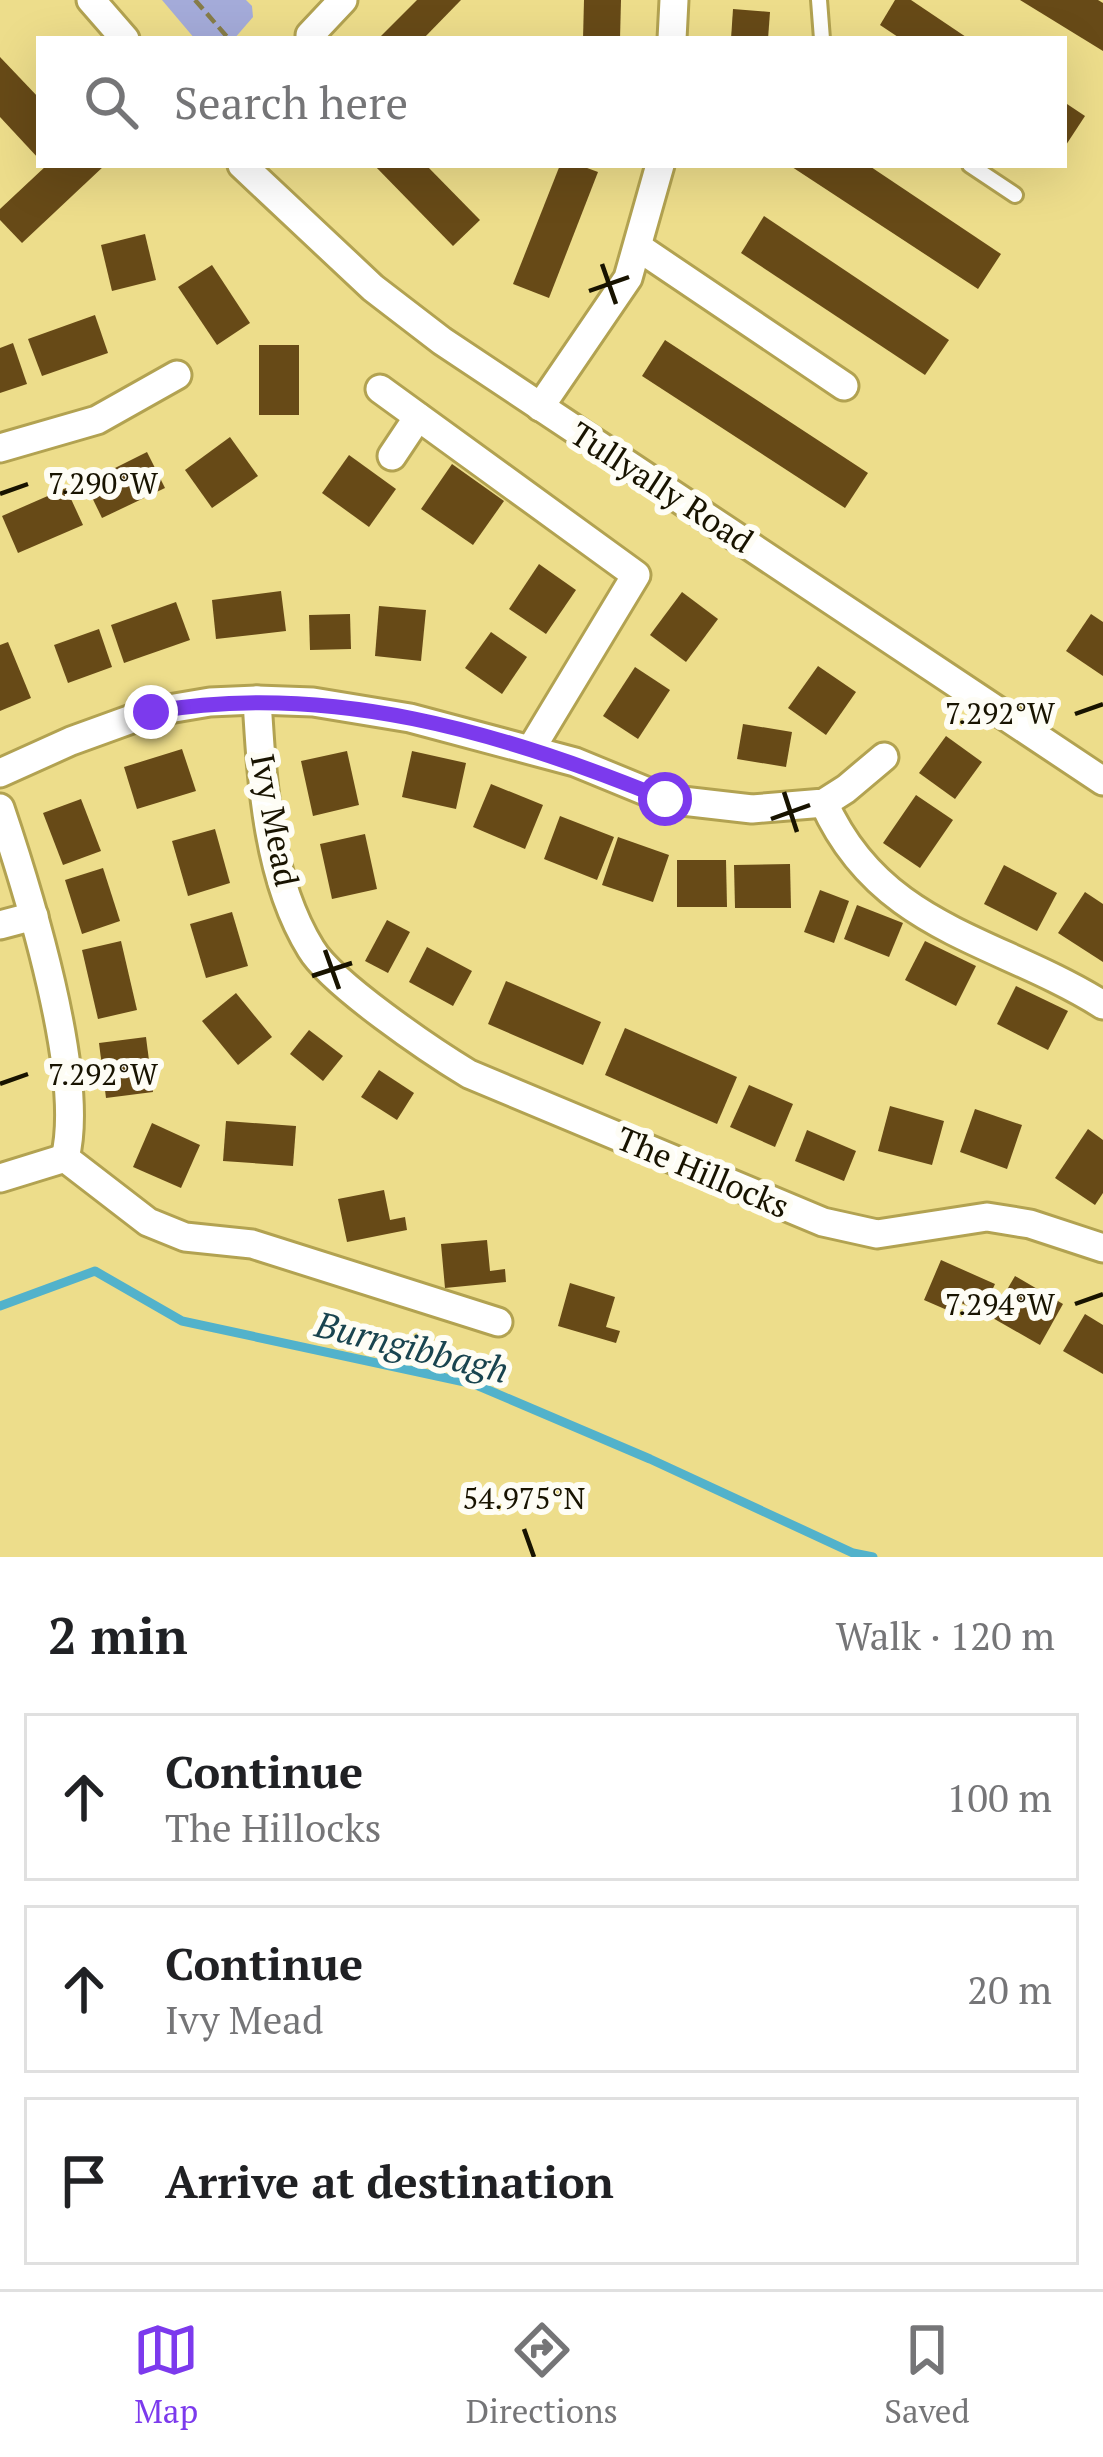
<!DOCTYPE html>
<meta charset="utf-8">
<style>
body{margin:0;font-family:"PT Serif",serif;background:#f6f6f6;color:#202124}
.stop{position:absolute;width:36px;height:36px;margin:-27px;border:9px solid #7c3aed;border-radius:50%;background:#fff}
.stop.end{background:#7c3aed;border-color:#fff;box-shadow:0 3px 12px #0008}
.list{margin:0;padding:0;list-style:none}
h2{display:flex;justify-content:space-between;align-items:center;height:156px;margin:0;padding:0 48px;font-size:51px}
h2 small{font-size:39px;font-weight:400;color:#757577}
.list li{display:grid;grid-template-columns:78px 1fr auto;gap:36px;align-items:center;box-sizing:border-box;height:168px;margin:0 24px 24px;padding:0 24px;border:3px solid #e0e0e0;border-radius:0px}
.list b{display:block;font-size:45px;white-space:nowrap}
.list p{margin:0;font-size:39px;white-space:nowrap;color:#757577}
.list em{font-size:39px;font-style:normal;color:#757577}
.icon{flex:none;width:66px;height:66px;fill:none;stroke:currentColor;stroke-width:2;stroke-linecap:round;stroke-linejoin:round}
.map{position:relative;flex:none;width:1103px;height:1557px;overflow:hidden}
.search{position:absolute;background:#fff;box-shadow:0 12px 48px #0002;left:36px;right:36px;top:36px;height:132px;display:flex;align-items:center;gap:30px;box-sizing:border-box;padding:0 42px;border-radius:0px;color:#757577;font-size:45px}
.sheet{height:732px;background:#fff}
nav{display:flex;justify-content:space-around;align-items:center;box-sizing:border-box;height:168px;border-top:3px solid #e0e0e0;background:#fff;font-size:33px;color:#757577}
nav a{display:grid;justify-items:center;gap:6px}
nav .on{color:#7c3aed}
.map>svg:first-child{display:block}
</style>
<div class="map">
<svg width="1103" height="1557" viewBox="0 0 1103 1557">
<rect width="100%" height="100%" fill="#eddd8b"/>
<path fill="#a4abd9" d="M 162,0 L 246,0 L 252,6 L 253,17 L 234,39 L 195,39 Z"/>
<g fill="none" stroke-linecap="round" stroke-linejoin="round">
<path stroke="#52b2cb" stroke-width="9" d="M 0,1306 L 95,1271 L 182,1321 L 474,1384 L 650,1459 L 853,1553 L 873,1557"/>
</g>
<g fill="#674a17">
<path d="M 417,0 L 461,0 L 423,39 L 378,39 Z"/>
<path d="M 584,0 L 621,0 L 620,39 L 583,39 Z"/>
<path d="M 895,0 L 911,0 L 969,39 L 901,39 L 880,25 Z"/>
<path d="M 1020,0 L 1098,0 L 1103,3 L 1103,51 Z"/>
<path d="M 733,9 L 770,12 L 768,39 L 731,39 Z"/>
<path d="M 0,57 L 39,98 L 39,159 L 0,117 Z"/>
<path d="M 1064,102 L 1085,116 L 1064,148 Z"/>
<path d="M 47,165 L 105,165 L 22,243 L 0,220 L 0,209 Z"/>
<path d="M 374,165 L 426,165 L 480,220 L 453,246 Z"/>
<path d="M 560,165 L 579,165 L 598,172 L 549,298 L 513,284 Z"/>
<path d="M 789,165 L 868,165 L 1001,254 L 978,289 Z"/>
<path d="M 764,216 L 949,340 L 925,375 L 741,253 Z"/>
<path d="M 145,234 L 156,280 L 112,291 L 101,245 Z"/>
<path d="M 212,265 L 250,323 L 217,345 L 178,287 Z"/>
<path d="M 95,315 L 108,353 L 42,376 L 28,339 Z"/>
<path d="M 665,340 L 868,473 L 845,508 L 642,376 Z"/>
<path d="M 13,343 L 27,384 L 0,393 L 0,348 Z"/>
<rect x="259" y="345" width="40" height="70"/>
<path d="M 230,437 L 258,476 L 212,508 L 185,470 Z"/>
<path d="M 147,452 L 165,488 L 102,518 L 85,483 Z"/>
<path d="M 349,455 L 396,489 L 369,527 L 322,493 Z"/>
<path d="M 452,464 L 504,501 L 473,545 L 421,509 Z"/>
<path d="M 66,488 L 83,525 L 18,553 L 2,516 Z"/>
<path d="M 539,564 L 576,590 L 546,634 L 509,609 Z"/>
<path d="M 281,591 L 286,631 L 216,639 L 212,600 Z"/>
<path d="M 682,592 L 718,619 L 686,662 L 650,635 Z"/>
<path d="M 176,602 L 190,640 L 124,663 L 111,625 Z"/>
<path d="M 379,606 L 426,610 L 421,661 L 375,656 Z"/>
<path d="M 350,614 L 351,649 L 310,650 L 309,615 Z"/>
<path d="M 1091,614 L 1103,622 L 1103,676 L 1066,651 Z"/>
<path d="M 99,629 L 112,667 L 68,683 L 54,645 Z"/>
<path d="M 491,632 L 527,657 L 502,694 L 465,668 Z"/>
<path d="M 8,642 L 31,698 L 0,711 L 0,645 Z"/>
<path d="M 818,666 L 856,692 L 826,735 L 788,708 Z"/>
<path d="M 635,667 L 670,690 L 638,739 L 603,716 Z"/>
<path d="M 743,724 L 792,732 L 786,767 L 737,759 Z"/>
<path d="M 946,736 L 982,762 L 955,799 L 919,773 Z"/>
<path d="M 182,749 L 196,791 L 137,809 L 124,767 Z"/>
<path d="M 347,751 L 359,805 L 313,816 L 301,761 Z"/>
<path d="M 412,751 L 466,763 L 456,809 L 402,797 Z"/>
<path d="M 491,784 L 543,805 L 525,849 L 473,827 Z"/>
<path d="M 916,795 L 953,820 L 920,868 L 883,843 Z"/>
<path d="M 81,799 L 101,851 L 63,865 L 43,813 Z"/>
<path d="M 560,816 L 614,837 L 597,880 L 544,859 Z"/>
<path d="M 215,829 L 230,883 L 188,896 L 172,841 Z"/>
<path d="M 365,834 L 377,889 L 332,899 L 320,844 Z"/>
<path d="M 618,837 L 669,855 L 653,902 L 602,885 Z"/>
<path d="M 677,860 L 726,860 L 727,907 L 677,907 Z"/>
<path d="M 790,864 L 791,908 L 735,908 L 734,865 Z"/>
<path d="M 1004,865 L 1057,893 L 1037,931 L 984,904 Z"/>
<path d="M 103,868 L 120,921 L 82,934 L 65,880 Z"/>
<path d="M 820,890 L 849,901 L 834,943 L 804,932 Z"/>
<path d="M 1085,892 L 1103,904 L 1103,962 L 1058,933 Z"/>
<path d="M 857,905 L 903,923 L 889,957 L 844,939 Z"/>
<path d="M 232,912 L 248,966 L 206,978 L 190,924 Z"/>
<path d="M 387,920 L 410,932 L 388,973 L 365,961 Z"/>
<path d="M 121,941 L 137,1010 L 98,1019 L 82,950 Z"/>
<path d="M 925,941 L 976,966 L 956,1006 L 905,980 Z"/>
<path d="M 427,947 L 472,971 L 453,1006 L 409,982 Z"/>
<path d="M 506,981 L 601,1022 L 583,1065 L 488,1024 Z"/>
<path d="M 1016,986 L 1068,1011 L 1048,1050 L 997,1024 Z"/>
<path d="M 236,993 L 272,1037 L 238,1065 L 202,1021 Z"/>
<path d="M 625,1028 L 737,1077 L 717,1124 L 605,1075 Z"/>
<path d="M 309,1030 L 343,1056 L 323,1081 L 290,1054 Z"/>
<path d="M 146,1037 L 153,1092 L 106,1098 L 99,1043 Z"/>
<path d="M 379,1070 L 414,1093 L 397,1120 L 361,1097 Z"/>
<path d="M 749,1085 L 793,1104 L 775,1147 L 730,1127 Z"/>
<path d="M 890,1106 L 944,1121 L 932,1165 L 878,1151 Z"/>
<path d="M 975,1109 L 1022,1125 L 1007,1169 L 960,1152 Z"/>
<path d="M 226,1121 L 296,1126 L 293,1166 L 223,1161 Z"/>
<path d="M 152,1123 L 200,1145 L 181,1188 L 133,1167 Z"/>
<path d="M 1088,1129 L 1103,1140 L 1103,1193 L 1095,1205 L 1055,1178 Z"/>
<path d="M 807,1130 L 856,1151 L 844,1181 L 795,1161 Z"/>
<path d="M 384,1190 L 390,1220 L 405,1217 L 407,1230 L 347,1242 L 338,1199 Z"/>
<path d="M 487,1240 L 490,1271 L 505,1269 L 506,1282 L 445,1288 L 441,1244 Z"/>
<path d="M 941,1260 L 995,1284 L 982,1312 L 952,1299 L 947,1310 L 924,1300 Z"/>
<path d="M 1015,1276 L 1063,1304 L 1040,1345 L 991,1317 Z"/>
<path d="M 570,1283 L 615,1297 L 606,1327 L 620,1331 L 616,1343 L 558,1326 Z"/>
<path d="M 1085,1314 L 1103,1325 L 1103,1374 L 1063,1351 Z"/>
</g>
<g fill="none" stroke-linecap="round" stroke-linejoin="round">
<g stroke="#b2a251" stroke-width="20">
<g id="service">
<path d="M 819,0 L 822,39"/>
<path d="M 970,165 L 1015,195"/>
</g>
</g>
<g stroke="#b2a251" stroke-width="33">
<g id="minor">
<path d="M 91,0 L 125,39"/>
<path d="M 310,35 L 343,0"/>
<path d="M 672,39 L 674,0"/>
<path d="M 242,165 L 373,288 L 442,341 L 1103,781"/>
<path d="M 638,247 L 844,386"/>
<path d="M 380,389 L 636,575 L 531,749"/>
<path d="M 540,407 L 628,278 L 660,165"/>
<path d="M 0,448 L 97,420 L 177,375"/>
<path d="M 392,456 L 418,417"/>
<path d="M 257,700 C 262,782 267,878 311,949 C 332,984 431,1051 469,1074 L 823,1222 L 877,1234 L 987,1217 L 1030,1224 L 1103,1248"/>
<path d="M 0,773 L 71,741 L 151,712 L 210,702 L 257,700 L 313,702 L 410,718 L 575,762 L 665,799 L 752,809 L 824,803 L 846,789 L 884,757"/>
<path d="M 824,803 C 881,930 998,939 1103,1005"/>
<path d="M 0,808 C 28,891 86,1076 65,1158 L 148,1222 L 185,1237 L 252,1244 L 498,1322"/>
<path d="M 0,925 L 34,916"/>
<path d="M 0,1178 L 65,1158"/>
</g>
</g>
<path stroke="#867c48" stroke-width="4.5" stroke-dasharray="12 6" stroke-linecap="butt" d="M 195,0 L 229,39"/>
<use href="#service" stroke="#fff" stroke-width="14"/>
<use href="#minor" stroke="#fff" stroke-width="27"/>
</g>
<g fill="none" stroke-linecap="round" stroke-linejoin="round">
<path stroke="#7c3aed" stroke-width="15" d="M 151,712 C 328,681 502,732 665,799"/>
</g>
<path fill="none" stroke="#181300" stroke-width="4.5" d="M 602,264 L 616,304M 589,291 L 629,277M 0,494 L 28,484M 1075,714 L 1103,704M 784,792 L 797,832M 771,819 L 810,805M 325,950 L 339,989M 312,976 L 352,963M 0,1084 L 28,1074M 1075,1304 L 1103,1294M 524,1529 L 534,1557"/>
<g text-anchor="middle" stroke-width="12" stroke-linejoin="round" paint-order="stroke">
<g font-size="33" fill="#181300" stroke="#fefdf5">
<text transform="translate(662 487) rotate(33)" y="12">Tullyally Road</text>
<text transform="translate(275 820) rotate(79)" y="12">Ivy Mead</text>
<text transform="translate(703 1172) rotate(23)" y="12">The Hillocks</text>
</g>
<g font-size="36" font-style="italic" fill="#19444f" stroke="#fefdf5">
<text transform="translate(412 1347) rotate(14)" y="13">Burngibbagh</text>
</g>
</g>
<g font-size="30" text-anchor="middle" fill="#181300" stroke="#fefdf5" stroke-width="12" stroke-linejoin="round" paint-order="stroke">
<text x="103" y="494">7.290°W</text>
<text x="1000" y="724">7.292°W</text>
<text x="103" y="1085">7.292°W</text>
<text x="1000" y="1315">7.294°W</text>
<text x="524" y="1509">54.975°N</text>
</g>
</svg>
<div class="stop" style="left:665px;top:799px"></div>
<div class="stop end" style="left:151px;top:712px"></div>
<div class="search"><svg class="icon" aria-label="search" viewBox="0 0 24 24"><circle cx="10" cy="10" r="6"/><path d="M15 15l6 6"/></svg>Search here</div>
</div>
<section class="sheet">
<h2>2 min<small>Walk · 120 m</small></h2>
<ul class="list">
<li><svg class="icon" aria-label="ahead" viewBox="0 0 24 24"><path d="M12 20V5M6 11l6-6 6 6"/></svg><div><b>Continue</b><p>The Hillocks</p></div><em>100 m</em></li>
<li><svg class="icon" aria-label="ahead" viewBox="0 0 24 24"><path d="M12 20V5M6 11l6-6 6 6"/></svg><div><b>Continue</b><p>Ivy Mead</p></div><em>20 m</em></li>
<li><svg class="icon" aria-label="arrive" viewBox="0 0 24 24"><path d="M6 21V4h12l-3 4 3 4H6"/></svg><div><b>Arrive at destination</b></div></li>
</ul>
</section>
<nav>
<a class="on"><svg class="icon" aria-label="map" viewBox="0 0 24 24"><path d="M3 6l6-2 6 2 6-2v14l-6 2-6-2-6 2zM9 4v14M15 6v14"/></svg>Map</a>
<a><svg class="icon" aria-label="directions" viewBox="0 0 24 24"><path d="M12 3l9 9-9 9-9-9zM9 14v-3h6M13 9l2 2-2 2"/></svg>Directions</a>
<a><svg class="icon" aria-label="saved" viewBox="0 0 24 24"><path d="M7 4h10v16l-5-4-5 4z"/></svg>Saved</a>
</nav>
